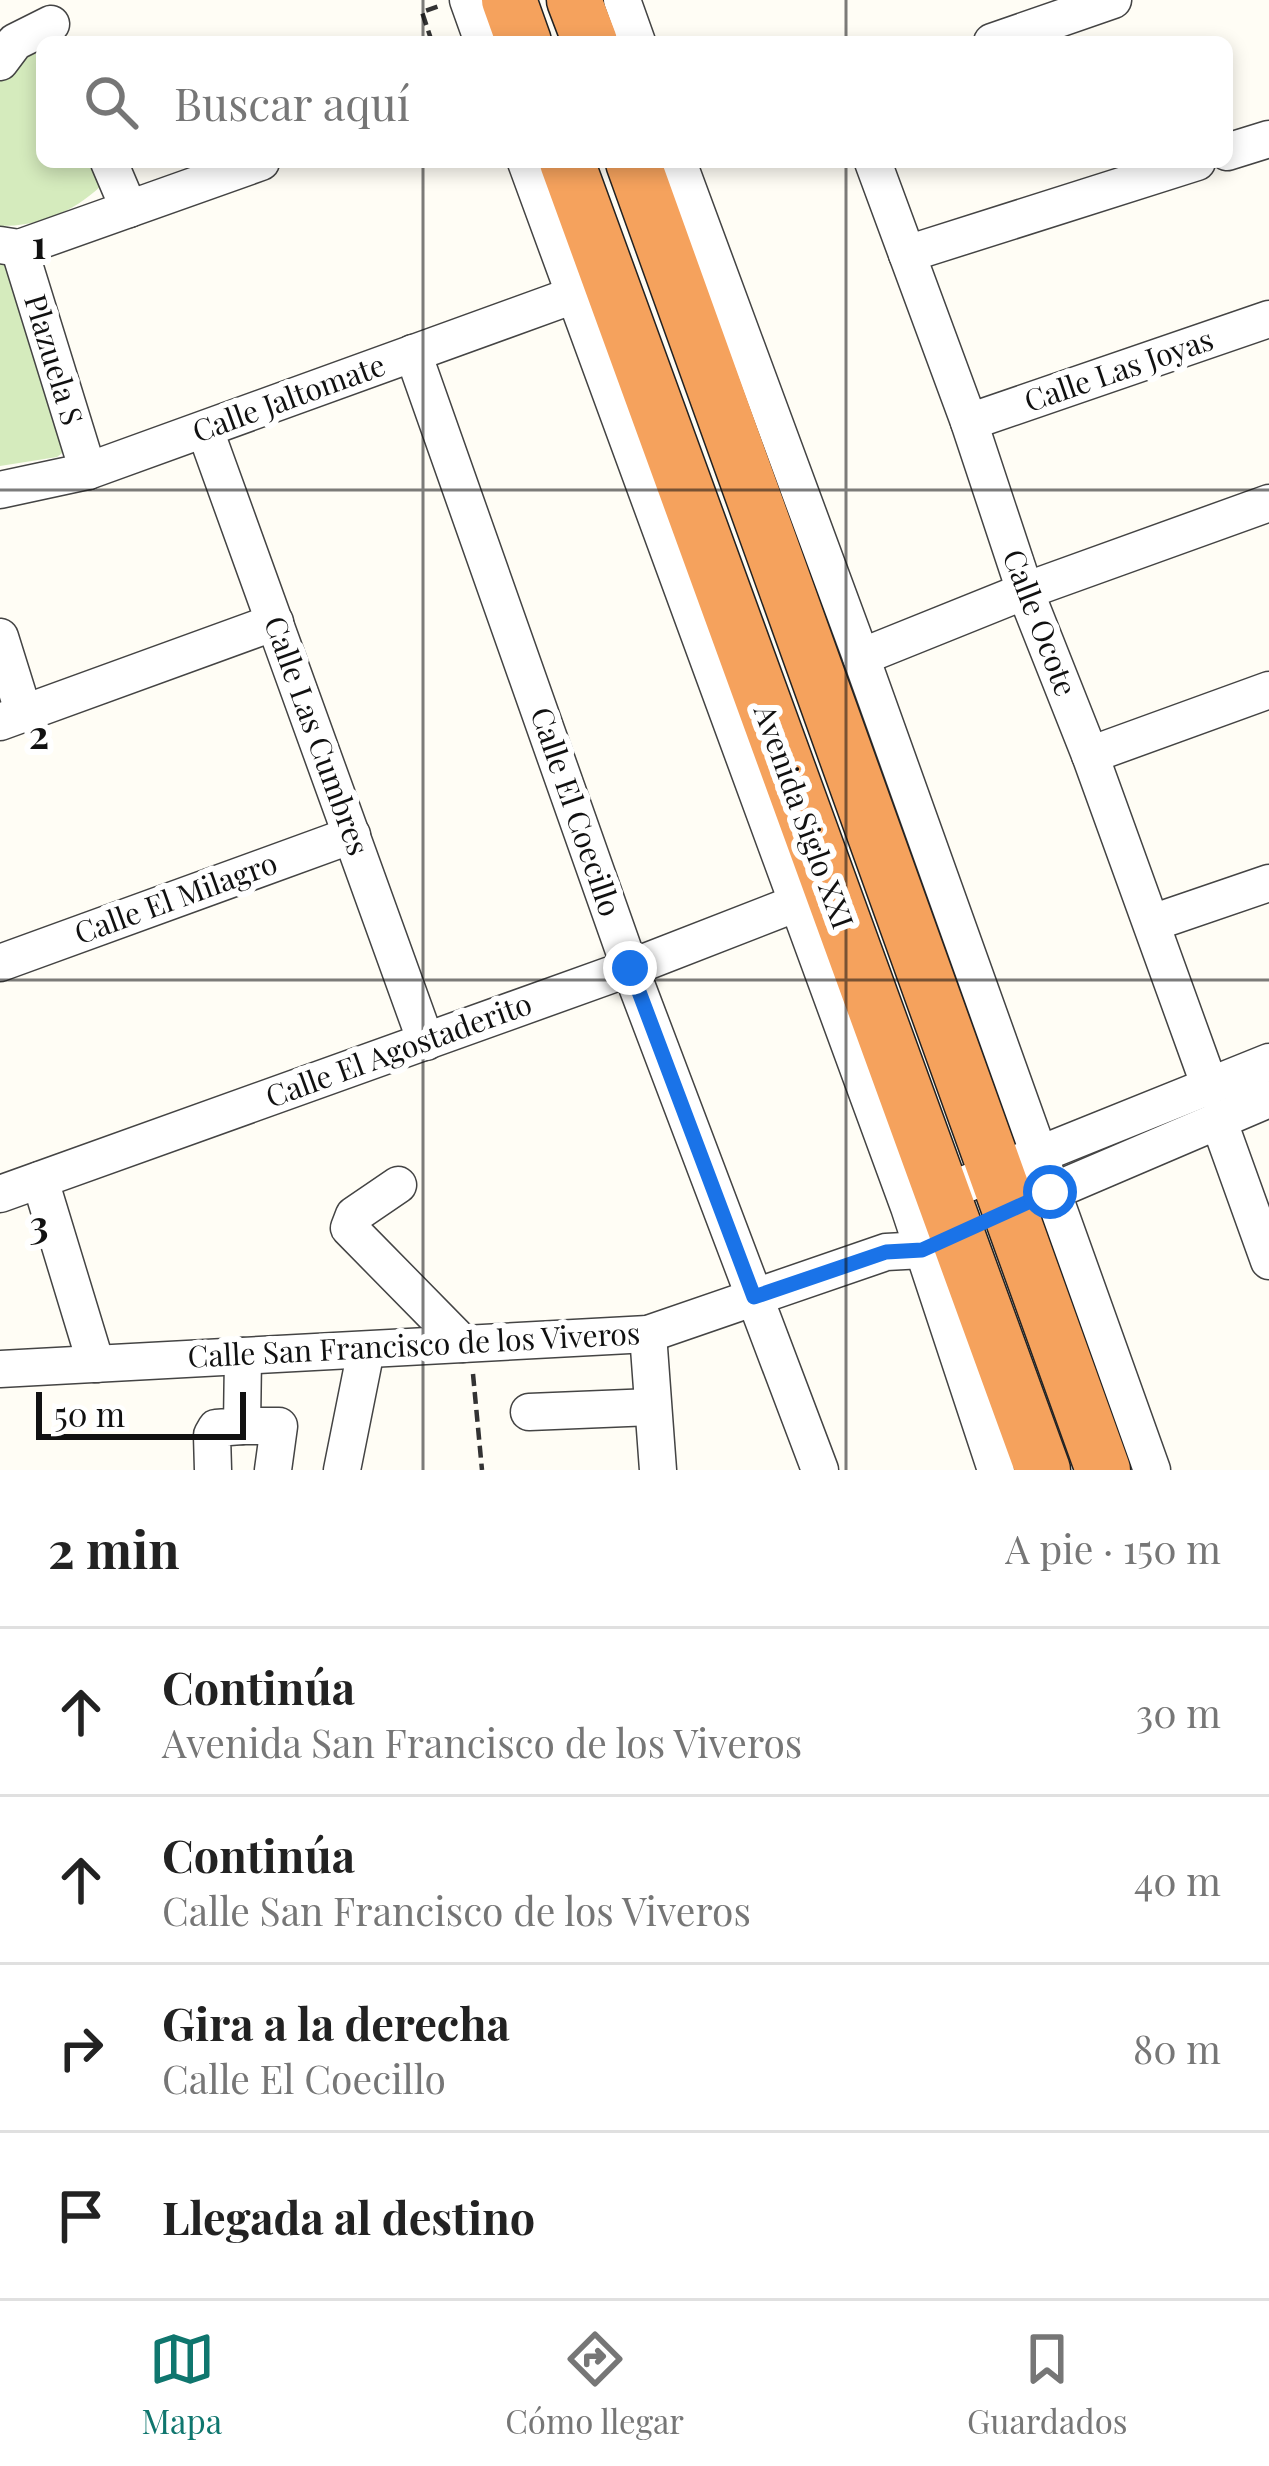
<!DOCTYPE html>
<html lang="es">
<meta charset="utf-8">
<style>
body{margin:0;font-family:"Playfair Display",serif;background:#f2f2f2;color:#222}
.scale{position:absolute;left:36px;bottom:30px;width:210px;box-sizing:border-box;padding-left:12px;border:6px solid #111;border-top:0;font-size:33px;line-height:42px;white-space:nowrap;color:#111;-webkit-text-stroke:9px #fff;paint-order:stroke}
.stop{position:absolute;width:36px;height:36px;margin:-27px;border:9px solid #1a73e8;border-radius:50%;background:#fff}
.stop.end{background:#1a73e8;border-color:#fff;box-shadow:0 3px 12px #0008}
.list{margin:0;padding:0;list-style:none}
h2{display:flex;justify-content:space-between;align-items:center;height:156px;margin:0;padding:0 48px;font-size:51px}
h2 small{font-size:39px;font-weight:400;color:#767676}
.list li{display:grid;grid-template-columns:78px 1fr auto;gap:36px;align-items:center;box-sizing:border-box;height:168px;padding:0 48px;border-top:3px solid #e0e0e0}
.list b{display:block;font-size:45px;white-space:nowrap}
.list p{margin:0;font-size:39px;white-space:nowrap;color:#767676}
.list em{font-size:39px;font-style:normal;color:#767676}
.icon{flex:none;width:66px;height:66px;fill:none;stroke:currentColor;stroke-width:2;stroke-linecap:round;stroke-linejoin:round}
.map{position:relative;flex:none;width:1269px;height:1470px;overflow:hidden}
.search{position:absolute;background:#fff;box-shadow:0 6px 18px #0003;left:36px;right:36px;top:36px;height:132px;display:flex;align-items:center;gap:30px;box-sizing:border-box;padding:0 42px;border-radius:18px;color:#767676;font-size:45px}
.sheet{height:828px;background:#fff}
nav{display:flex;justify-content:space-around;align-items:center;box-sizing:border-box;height:168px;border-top:3px solid #e0e0e0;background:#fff;font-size:33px;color:#767676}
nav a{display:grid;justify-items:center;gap:6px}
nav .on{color:#0f766e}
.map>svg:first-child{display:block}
</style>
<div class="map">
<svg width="1269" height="1470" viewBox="0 0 1269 1470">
<rect width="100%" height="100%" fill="#fffdf5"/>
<g fill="#d5ebbd">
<path d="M 17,45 L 42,57 L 42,162 L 93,162 L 101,186 C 71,213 41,226 0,226 L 0,67 Z"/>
<path d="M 0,261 L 13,263 L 70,447 L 57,457 L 0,466 Z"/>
</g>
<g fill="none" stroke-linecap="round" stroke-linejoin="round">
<g stroke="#444" stroke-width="39">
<g id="minor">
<path d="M 468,0 L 483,42"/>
<path d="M 622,0 L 637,42"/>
<path d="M 992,42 L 1113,0"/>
<path d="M 0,62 L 15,42 L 51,24"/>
<path d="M 1227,152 L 1269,139"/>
<path d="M 109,162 L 129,209"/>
<path d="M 526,162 L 909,1207 L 996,1470"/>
<path d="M 678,162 L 861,657 L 1152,1470"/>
<path d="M 873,162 L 969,422 L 1025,591 L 1090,755 L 1209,1084"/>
<path d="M 0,245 L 19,248 L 261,162"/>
<path d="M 19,248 L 88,471"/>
<path d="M 907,254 L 1197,162"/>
<path d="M 413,353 L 630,968 L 820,1470"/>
<path d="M 969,422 L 1269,319"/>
<path d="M 205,430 L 426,1042"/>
<path d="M 0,490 L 88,471 L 574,295"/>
<path d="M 0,637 L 24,714"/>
<path d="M 861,657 L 1025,591 L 1269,503"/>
<path d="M 0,722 L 275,622"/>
<path d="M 1090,755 L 1269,690"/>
<path d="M 1152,923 L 1269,883"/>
<path d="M 0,963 L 352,835"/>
<path d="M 1218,1119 L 1269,1261"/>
<path d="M 40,1180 L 96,1364"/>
<path d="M 398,1185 L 354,1215 L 349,1228 L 463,1344"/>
<path d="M 0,1194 L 630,968 L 797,903"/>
<path d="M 921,1202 L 1269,1062"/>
<path d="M 1028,1202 L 1269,1099"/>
<path d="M 648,1334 L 658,1470"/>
<path d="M 0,1369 L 648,1334 L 886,1252 L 923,1250 L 940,1242"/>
<path d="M 529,1412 L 652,1407"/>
<path d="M 242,1426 L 279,1426 L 273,1470"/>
<path d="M 213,1470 L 212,1435 L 216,1428 L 242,1426 L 243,1356"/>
<path d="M 342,1470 L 366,1350"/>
</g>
</g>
<g stroke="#222" stroke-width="57">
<g id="highway">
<path d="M 509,0 L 524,42"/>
<path d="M 574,0 L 590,42"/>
<path d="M 567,162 L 1043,1470"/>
<path d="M 633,162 L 1103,1470"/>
</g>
</g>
<g stroke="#333" stroke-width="4.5" stroke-dasharray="12 6" stroke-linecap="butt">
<path d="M 432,42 L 422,12 L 439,6"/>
<path d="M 473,1374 L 482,1470"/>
</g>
<use href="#minor" stroke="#fff" stroke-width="36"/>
<use href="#highway" stroke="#f5a25d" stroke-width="54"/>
</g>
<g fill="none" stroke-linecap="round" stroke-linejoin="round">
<path stroke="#1a73e8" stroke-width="15" d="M 630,968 L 754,1297 L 886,1252 L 922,1250 L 1050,1192"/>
</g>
<path fill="none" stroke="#111" stroke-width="3" stroke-opacity="0.55" d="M 423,0 L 423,42M 846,0 L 846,42M 423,162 L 423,1470M 846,162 L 846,1470M 0,490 L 1269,490M 0,980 L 1269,980"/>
<g text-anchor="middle" stroke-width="12" stroke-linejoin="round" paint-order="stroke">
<g font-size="30" fill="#111" stroke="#fff">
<text transform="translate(53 360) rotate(73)" y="10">Plazuela S</text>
<text transform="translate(1119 371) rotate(-19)" y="10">Calle Las Joyas</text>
<text transform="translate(289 399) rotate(-20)" y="10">Calle Jaltomate</text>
<text transform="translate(1039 623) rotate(69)" y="10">Calle Ocote</text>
<text transform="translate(316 736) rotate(70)" y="10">Calle Las Cumbres</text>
<text transform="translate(575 812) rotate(71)" y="10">Calle El Coecillo</text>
<text transform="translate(803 817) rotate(70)" y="10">Avenida Siglo XXI</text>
<text transform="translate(176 899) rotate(-20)" y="10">Calle El Milagro</text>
<text transform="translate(399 1051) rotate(-20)" y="10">Calle El Agostaderito</text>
<text transform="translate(414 1346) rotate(-3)" y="10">Calle San Francisco de los Viveros</text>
</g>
</g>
<g font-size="39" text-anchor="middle" font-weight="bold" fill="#111" stroke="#fff" stroke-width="12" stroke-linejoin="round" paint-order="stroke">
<text x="39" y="259">1</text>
<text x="39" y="749">2</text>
<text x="39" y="1239">3</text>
</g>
</svg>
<div class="scale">50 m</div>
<div class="stop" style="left:1050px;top:1192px"></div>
<div class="stop end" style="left:630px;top:968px"></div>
<div class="search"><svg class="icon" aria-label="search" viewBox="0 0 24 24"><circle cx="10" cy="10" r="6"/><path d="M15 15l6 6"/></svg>Buscar aquí</div>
</div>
<section class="sheet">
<h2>2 min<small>A pie · 150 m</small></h2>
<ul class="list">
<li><svg class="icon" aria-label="ahead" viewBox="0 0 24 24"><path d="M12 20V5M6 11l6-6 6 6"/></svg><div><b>Continúa</b><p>Avenida San Francisco de los Viveros</p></div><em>30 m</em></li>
<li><svg class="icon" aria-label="ahead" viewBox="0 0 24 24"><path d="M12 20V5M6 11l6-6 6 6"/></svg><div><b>Continúa</b><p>Calle San Francisco de los Viveros</p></div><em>40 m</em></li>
<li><svg class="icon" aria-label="right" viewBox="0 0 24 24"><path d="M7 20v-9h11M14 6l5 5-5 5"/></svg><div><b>Gira a la derecha</b><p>Calle El Coecillo</p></div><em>80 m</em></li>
<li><svg class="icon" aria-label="arrive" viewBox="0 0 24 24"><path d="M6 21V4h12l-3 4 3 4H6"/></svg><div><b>Llegada al destino</b></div></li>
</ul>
</section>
<nav>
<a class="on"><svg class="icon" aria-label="map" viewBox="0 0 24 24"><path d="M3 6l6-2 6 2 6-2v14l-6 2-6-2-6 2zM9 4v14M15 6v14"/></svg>Mapa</a>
<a><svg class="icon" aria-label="directions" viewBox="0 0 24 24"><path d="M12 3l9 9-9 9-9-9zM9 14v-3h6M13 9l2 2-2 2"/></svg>Cómo llegar</a>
<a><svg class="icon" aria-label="saved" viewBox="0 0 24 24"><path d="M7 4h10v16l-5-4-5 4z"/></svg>Guardados</a>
</nav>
